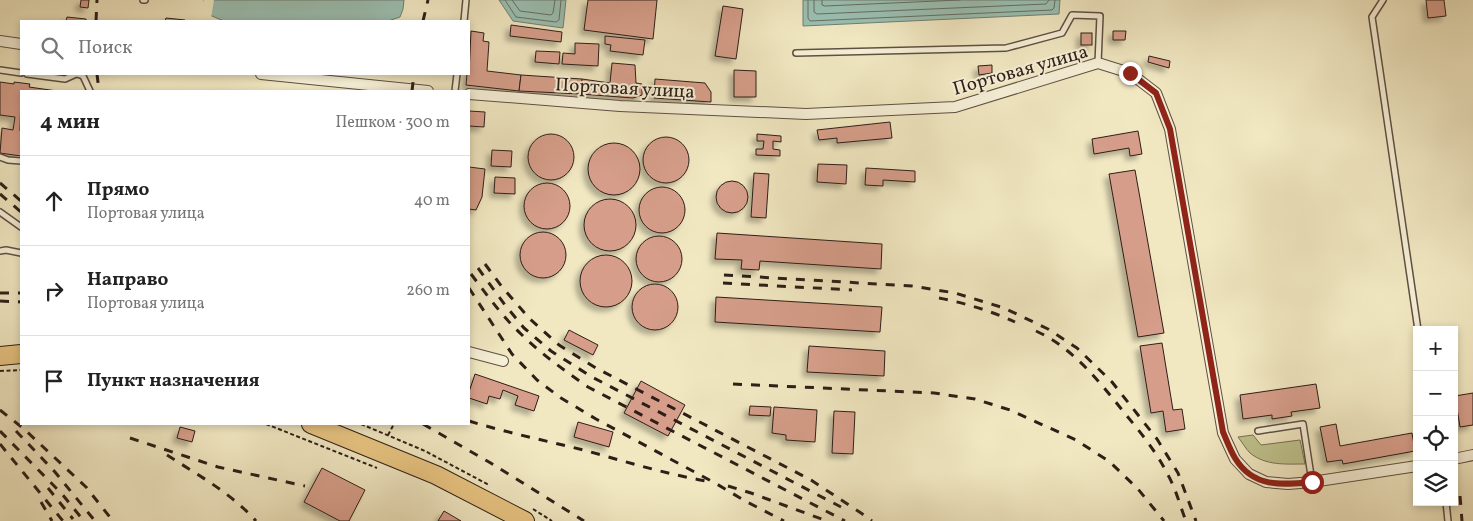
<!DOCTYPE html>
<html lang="ru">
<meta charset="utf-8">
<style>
body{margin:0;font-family:Vollkorn,serif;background:#f6f6f6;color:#222}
.controls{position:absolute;right:15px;bottom:15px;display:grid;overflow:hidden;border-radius:0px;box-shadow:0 2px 8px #0003}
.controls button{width:45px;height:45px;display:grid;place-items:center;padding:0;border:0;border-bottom:1px solid #e0e0e0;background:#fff;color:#222;font:25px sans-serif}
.stop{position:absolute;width:15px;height:15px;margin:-11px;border:4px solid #8f2418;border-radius:50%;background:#fff}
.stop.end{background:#8f2418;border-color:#fff;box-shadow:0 1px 5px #0008}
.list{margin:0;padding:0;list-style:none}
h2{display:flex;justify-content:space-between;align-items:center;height:65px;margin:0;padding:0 20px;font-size:21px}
h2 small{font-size:16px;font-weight:400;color:#767676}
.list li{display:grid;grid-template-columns:32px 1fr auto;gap:15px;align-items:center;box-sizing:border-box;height:90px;padding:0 20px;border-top:1px solid #e0e0e0}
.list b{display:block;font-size:19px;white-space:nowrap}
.list p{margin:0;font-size:16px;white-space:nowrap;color:#767676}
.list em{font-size:16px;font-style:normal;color:#767676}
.icon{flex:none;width:28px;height:28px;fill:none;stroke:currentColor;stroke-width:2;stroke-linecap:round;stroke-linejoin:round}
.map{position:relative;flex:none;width:1473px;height:521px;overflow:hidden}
.search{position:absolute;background:#fff;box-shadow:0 2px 8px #0003;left:20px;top:20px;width:450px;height:55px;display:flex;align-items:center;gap:12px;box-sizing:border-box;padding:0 18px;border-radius:0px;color:#767676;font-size:19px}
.panel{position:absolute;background:#fff;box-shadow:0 2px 8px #0003;left:20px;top:90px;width:450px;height:335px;border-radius:0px}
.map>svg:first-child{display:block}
</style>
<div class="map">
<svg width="1473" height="521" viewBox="0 0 1473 521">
<defs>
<filter id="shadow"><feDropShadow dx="-4.5" dy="4.5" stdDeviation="2.5" flood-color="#0004"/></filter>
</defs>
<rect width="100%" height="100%" fill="#f1e8c2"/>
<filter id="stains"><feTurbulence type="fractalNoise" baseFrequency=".004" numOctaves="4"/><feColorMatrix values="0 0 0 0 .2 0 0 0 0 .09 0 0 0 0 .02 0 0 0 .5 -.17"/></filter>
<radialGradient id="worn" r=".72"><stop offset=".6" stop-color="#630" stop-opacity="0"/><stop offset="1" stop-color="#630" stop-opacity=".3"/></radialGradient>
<path fill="#c0c48f" stroke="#777153" d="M 1253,435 L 1261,445 L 1300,440 L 1305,464 C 1286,464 1266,466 1250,453 C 1246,449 1242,442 1238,437 Z"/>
<g fill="#9bc0b2" stroke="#6f7f74">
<path d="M 204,0 L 404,0 L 403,9 L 400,17 L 388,21 L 224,21 L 207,14 Z"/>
<path d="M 499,0 L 566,0 L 563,28 L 513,21 Z"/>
<path d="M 803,0 L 1060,0 L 1059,14 L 803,26 Z"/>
</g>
<path fill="#f1e8c2" d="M 204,0 L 214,0 L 211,18 L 202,15 Z"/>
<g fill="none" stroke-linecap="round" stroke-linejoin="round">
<g stroke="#646f64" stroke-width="1">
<path d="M 505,0 L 516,17 L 556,22 L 559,20 L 561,0"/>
<path d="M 512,0 L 520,11 L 551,15 L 553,13 L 555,0"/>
<path d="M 808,0 L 808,18 L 810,21 L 1052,10 L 1054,8 L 1055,0"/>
<path d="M 814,0 L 814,12 L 817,14 L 1046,4 L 1049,0"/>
<path d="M 822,0 L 822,5 L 825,6 L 960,0"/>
</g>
</g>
<g fill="#d69e8a" stroke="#2e1e17" filter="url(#shadow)">
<path d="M 81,0 L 89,0 L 88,8 L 80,7 Z"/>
<path d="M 588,0 L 657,0 L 653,39 L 584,30 Z"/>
<path d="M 1426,0 L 1444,0 L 1446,16 L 1428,18 Z"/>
<path d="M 723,6 L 743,9 L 736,59 L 715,56 Z"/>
<path d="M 67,17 L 86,19 L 86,21 L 66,21 Z"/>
<path d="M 166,18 L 185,20 L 185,21 L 165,21 Z"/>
<path d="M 511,25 L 562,32 L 561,42 L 510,36 Z"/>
<path d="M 471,31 L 484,33 L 483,41 L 489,42 L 487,71 L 521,75 L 519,91 L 466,85 L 467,74 L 469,74 Z"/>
<path d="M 1113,31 L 1126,31 L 1125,40 L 1113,40 Z"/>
<rect x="1081" y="33" width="11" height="12"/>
<path d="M 605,36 L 645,40 L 643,55 L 610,51 L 611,45 L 605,44 Z"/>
<path d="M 575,43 L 599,44 L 598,66 L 562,64 L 563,53 L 575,54 Z"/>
<path d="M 536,51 L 560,52 L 559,64 L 535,62 Z"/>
<path d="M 1149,56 L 1170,61 L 1169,68 L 1148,62 Z"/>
<path d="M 612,63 L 635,65 L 636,83 L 642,84 L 642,95 L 633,98 L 581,94 L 582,79 L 610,83 Z"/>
<path d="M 992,65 L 992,73 L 979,75 L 978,66 Z"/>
<path d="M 734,70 L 756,71 L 756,97 L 734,97 Z"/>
<path d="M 521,75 L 582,79 L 581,94 L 519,91 Z"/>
<path d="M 655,79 L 705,83 L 711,92 L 711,102 L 654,98 Z"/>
<path d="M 0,82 L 14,84 L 14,82 L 30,84 L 29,87 L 57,91 L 21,91 L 20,131 L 21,132 L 21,156 L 0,153 L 2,128 L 13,130 L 15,117 L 0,115 Z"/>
<path d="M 469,111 L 485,112 L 484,127 L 469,126 Z"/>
<path d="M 890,122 L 892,138 L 837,143 L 837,138 L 819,140 L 817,130 Z"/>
<path d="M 1138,131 L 1142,154 L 1130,156 L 1129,148 L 1094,154 L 1092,139 Z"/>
<path d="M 757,134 L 781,136 L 781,142 L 773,141 L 773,149 L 780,150 L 780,156 L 756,155 L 756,149 L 763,149 L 764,141 L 757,141 Z"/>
<circle cx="551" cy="157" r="23"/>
<circle cx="666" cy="160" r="23"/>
<circle cx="614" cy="169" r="26"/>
<path d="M 492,150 L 512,151 L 511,167 L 491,166 Z"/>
<path d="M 818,164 L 847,165 L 846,184 L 817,182 Z"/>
<path d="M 469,167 L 485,169 L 482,197 L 476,210 L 469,209 Z"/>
<path d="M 866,168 L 915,171 L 915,182 L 883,180 L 883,186 L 865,185 Z"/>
<path d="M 1135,170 L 1164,333 L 1138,337 L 1109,174 Z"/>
<path d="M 754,173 L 769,174 L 766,218 L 751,217 Z"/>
<path d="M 495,177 L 515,178 L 515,194 L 494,193 Z"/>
<circle cx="732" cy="197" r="16"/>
<circle cx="547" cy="206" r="23"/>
<circle cx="662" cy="210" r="23"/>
<circle cx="610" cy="225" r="26"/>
<circle cx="543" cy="255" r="23"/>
<path d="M 717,233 L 882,244 L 881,269 L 760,261 L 759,270 L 741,269 L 742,260 L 715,259 Z"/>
<circle cx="659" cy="259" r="23"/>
<circle cx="606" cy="281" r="26"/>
<circle cx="655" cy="307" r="23"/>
<path d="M 716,297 L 882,307 L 880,332 L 715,322 Z"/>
<path d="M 569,330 L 598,345 L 593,355 L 564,340 Z"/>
<path d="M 1162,343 L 1173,410 L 1182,409 L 1185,429 L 1166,432 L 1163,411 L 1151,413 L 1140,346 Z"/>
<path d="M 809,346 L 885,351 L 884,376 L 807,372 Z"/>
<path d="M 475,374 L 539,396 L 534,411 L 515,405 L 518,396 L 503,390 L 500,399 L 489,396 L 487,404 L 469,398 L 469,392 Z"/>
<path d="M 641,381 L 685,405 L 668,436 L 624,413 Z"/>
<path d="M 1316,384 L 1320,408 L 1291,412 L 1292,416 L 1272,419 L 1272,415 L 1243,419 L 1240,395 Z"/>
<path d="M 1473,393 L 1473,425 L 1460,427 L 1455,396 Z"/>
<path d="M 750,406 L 771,407 L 770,416 L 749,415 Z"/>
<path d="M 774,407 L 817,410 L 815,442 L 786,440 L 786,435 L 772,433 Z"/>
<path d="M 834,411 L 855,412 L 853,454 L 832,453 Z"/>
<path d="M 578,422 L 613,432 L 609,447 L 574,437 Z"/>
<path d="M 1336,424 L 1340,446 L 1412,433 L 1415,451 L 1343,464 L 1342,460 L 1327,462 L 1320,427 Z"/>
<path d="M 180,427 L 195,431 L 192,442 L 177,438 Z"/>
<path d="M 322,468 L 365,490 L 349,521 L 340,521 L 304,502 Z"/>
<path d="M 444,511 L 461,521 L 438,521 Z"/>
</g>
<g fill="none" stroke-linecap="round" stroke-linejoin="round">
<g stroke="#5f5042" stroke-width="8">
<g id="lane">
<path d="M 143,0 L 145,0"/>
<path d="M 1383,0 L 1372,17 L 1418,330"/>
<path d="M 464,21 L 466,0"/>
<path d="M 796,53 L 1006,48 L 1062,33 L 1072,15 L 1100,16 L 1098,63"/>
<path d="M 0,70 L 21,73"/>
<path d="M 27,74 L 65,79 L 76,74"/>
<path d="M 77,74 L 83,76 L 90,91"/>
<path d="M 455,91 L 457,74"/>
<path d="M 0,157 L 8,160 L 21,161"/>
<path d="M 0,212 L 21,227"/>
<path d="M 0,251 L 6,250 L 21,253"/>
<path d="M 1258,431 L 1303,424 L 1312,482"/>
<path d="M 1446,502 L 1448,521"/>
</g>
</g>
<g stroke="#5f5042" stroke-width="12">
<g id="street">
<path d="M 0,41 L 21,44"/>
<path d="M 261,74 L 428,91"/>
<path d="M 469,94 L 620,106 L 806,114 L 955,107 L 1098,63 L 1130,73 L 1156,93 L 1170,129 L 1223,433 L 1235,459 L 1249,474 L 1266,482 L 1288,484 L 1312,482 L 1417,466"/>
<path d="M 469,352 L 503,361"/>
<path d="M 1454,459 L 1473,455"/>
</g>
</g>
<g stroke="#2e1e17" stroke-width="20">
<g id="highway">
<path d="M 0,356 L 21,354"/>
<path d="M 311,424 L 436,475 L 525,521"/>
</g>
</g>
<g stroke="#2e1e17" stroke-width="2" stroke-dasharray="4 2.5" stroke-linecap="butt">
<path d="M 0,371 L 21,370"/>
<path d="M 266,424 L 377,468"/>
<path d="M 361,424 L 425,451 L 489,485"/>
<path d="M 388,435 L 394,424"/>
<path d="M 533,509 L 552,521"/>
</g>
<use href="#lane" stroke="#f6f0d7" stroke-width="5"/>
<use href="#street" stroke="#f6f0d7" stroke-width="10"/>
<use href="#highway" stroke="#e8c481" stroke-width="18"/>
<g stroke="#2e1e17" stroke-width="3" stroke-dasharray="9 9" stroke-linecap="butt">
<path d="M 96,21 L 97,0"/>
<path d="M 423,21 L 428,0"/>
<path d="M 97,74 L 99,91"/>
<path d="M 412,91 L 414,74"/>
<path d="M 0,183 L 21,201"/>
<path d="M 0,194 L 21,212"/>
<path d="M 485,264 L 502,287 L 530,319 L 559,345 L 596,368 L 811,480 L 861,513 L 872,521"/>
<path d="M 478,268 L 505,305 L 524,328 L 551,351 L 592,377 L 841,507"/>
<path d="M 471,274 C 487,295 502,316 521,334 C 541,354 564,370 588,387 L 845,521"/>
<path d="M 724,275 L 912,286 L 955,293 L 1004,308 L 1048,329 L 1077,348 L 1112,382 L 1157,439 L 1178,473 L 1196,521"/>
<path d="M 723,283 L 852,290"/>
<path d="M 469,288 L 512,354 L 537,380 L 561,398 L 596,419 L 715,483 L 747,502 L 784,521"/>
<path d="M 0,293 L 21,293"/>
<path d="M 939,298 C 965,303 991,311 1015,322"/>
<path d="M 0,301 L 21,302"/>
<path d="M 1036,331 C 1074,348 1101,384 1127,416 C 1142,434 1157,453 1168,475 C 1176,489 1180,506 1186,521"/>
<path d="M 733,384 L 934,393 L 975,399 L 1010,410 L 1076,440 L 1110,462 L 1138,489 L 1164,521"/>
<path d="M 0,410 L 24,429 L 86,487 L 113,521"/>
<path d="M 469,421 C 508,433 548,441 587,451 C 627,462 666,474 706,481"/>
<path d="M 423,424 L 489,462 L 584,521"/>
<path d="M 0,431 L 62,494 L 84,521"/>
<path d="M 16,431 L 55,472 L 95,521"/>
<path d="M 130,438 L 218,467 L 305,486"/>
<path d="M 0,444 L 63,521"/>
<path d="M 167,455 C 198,475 231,493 256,521"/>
<path d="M 728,486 L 751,493 L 827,521"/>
<path d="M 48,488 L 73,519"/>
<path d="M 1460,496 L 1462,521"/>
<path d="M 41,502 L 52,521"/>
</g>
</g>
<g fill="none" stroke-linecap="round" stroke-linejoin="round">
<path stroke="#8f2418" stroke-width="6" d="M 1130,73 L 1156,93 L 1170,129 L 1223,432 C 1227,441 1230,450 1235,458 C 1253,488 1282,485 1312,482"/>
</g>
<g text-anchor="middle" stroke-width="4" stroke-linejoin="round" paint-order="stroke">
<g font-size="19" fill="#2e1e17" stroke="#f6f0d7">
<text transform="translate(1020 69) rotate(-16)" y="7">Портовая улица</text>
<text transform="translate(625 87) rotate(3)" y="7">Портовая улица</text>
</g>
</g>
<rect width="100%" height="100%" filter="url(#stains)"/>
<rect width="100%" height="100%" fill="url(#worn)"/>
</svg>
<div class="controls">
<button>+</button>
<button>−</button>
<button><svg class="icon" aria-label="locate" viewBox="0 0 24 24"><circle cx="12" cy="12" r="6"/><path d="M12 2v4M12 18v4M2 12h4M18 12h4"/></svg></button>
<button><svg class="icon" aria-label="layers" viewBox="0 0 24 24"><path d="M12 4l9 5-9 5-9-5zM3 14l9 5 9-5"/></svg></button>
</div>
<div class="stop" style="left:1312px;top:482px"></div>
<div class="stop end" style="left:1130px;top:73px"></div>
<div class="search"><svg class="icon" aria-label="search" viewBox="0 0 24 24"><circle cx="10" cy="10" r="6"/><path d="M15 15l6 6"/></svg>Поиск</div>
<section class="panel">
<h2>4 мин<small>Пешком · 300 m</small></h2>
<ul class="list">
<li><svg class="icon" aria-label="ahead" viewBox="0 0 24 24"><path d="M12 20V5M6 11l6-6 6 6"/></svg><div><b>Прямо</b><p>Портовая улица</p></div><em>40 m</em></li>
<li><svg class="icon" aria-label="right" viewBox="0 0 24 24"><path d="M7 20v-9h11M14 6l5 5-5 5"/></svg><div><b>Направо</b><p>Портовая улица</p></div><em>260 m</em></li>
<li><svg class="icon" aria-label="arrive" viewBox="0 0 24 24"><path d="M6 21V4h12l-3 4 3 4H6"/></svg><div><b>Пункт назначения</b></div></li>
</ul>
</section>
</div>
